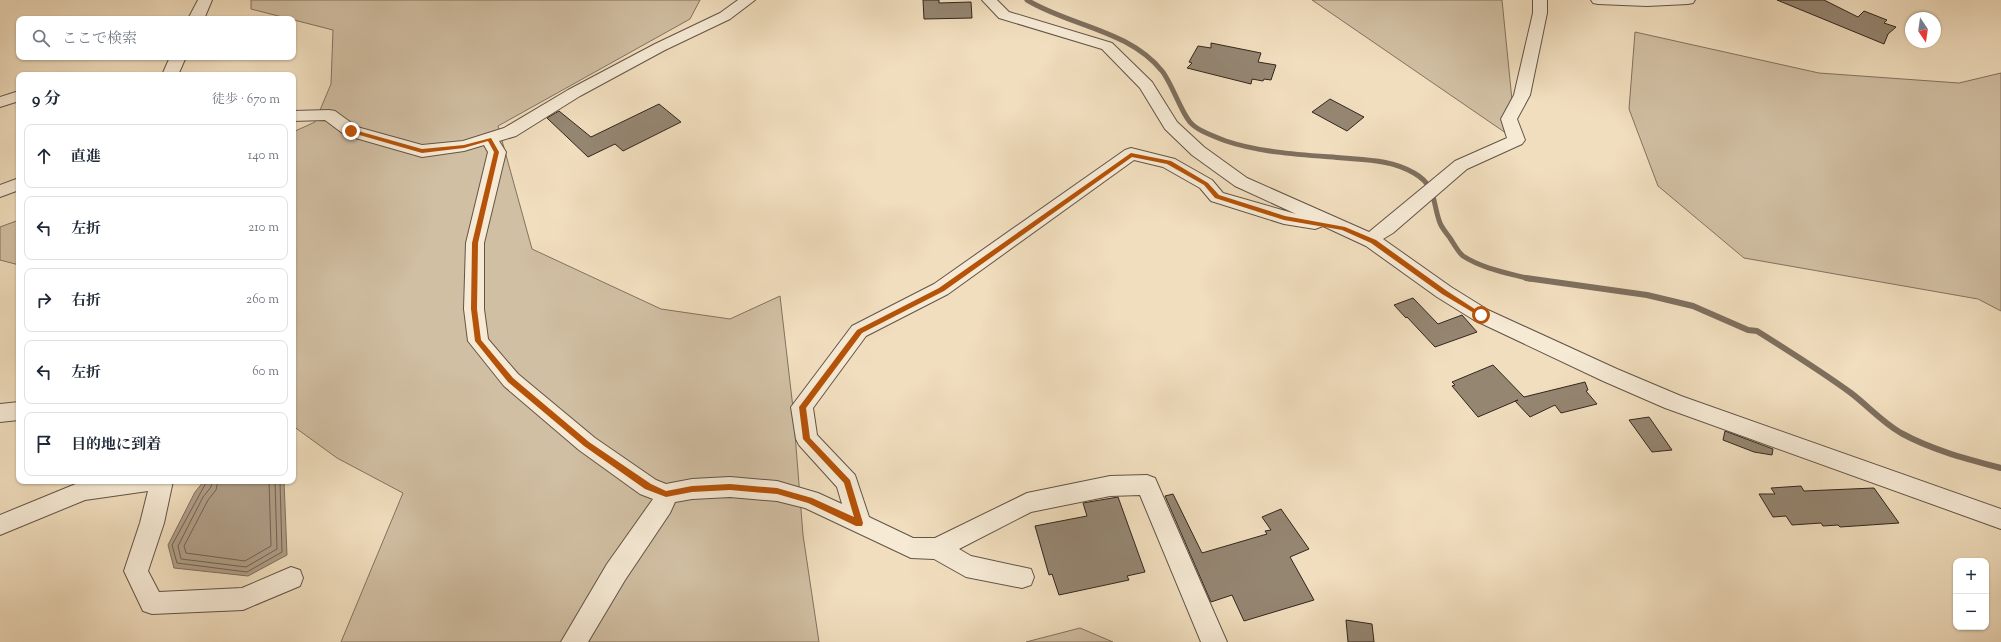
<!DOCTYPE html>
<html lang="ja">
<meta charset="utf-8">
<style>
body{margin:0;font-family:"Sorts Mill Goudy","Noto Serif JP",serif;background:#f6f6f7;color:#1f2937}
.controls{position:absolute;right:12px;bottom:12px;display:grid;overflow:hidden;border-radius:8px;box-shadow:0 1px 3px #0004}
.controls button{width:36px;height:36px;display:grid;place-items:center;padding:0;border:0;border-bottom:1px solid #e0e1e3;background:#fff;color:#1f2937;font:20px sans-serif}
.compass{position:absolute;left:1905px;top:12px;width:36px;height:36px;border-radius:50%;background:#fff;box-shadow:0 1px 3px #0004;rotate:167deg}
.stop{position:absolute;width:12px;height:12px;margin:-9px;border:3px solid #b45309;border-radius:50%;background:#fff}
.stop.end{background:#b45309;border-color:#fff;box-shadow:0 1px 4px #0008}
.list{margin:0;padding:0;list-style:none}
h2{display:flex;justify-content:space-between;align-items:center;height:52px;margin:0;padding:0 16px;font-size:17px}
h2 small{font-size:13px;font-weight:400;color:#747a83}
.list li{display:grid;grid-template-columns:26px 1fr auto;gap:12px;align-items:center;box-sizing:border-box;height:64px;margin:0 8px 8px;padding:0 8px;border:1px solid #e0e1e3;border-radius:8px}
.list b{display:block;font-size:15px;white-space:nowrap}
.list em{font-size:13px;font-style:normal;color:#747a83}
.icon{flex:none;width:22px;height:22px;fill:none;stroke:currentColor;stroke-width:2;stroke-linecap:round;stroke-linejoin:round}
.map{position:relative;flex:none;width:2001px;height:642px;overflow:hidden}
.search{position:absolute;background:#fff;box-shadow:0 1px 3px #0004;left:16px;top:16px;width:280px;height:44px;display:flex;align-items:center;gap:10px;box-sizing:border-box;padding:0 14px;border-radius:8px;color:#747a83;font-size:15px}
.panel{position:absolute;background:#fff;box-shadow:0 1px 3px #0004;left:16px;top:72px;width:280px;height:412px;border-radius:8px}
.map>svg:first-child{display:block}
</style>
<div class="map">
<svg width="2001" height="642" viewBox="0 0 2001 642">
<rect width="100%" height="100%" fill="#f1debe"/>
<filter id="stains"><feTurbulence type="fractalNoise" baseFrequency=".005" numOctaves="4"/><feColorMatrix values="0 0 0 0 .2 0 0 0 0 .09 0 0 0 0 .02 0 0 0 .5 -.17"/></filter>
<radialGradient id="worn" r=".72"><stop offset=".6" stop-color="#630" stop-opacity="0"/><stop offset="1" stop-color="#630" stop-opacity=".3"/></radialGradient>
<g fill="#d1bfa3" stroke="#827261">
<path d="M 251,0 L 700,0 L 690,19 L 498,126 L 532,249 L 661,309 L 730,319 L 780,296 L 793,408 L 803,535 L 819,642 L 341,642 L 403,493 L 337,458 L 293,426 L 293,132 L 315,122 L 331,84 L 333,30 L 251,9 Z"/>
<path d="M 1312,0 L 1502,0 L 1516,140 Z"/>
<path d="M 1635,32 L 1819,73 L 1959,83 L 2001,73 L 2001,311 L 1978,299 L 1744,258 L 1658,186 L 1629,109 Z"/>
<path d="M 19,220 L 19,265 L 0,260 L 0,227 Z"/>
<path d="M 1080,628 L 1113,642 L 1026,642 Z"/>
</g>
<path fill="#b09f88" stroke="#7e6f5e" d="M 204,481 L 284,481 L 287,555 L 248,576 L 174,568 L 168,545 L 195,492 Z"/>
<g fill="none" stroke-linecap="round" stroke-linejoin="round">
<g stroke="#716254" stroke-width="1">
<path d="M 207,481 L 172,545 L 177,563 L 247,572 L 282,552 L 280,481"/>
<path d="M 212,481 L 211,487 L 203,497 L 178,546 L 181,559 L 246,567 L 277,549 L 275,481"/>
<path d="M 218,481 L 216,490 L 208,500 L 184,546 L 186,553 L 245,561 L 271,546 L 269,481"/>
</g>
<path stroke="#7e6f5e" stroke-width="5" d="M 1027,0 C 1070,26 1129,30 1162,71 C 1172,83 1183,118 1193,125 C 1199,131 1218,138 1226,141 C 1261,153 1306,155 1343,158 C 1367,160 1392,160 1414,173 C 1437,186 1432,202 1440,223 C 1442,228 1447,234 1450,238 C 1454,244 1458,252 1463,256 C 1483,269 1508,273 1530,279"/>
<path stroke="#7e6f5e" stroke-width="6" d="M 1526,278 L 1647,295 L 1693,306 L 1748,330 L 1757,331 C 1789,351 1821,371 1851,393 C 1868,406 1882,422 1901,433 C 1932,450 1967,459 2001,468"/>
</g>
<g fill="#958672" stroke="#32261f">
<path d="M 923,0 L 939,0 L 939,3 L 971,2 L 972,18 L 924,19 Z"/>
<path d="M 1777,0 L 1824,0 L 1858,17 L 1864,11 L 1887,20 L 1884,23 L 1896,27 L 1888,34 L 1884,44 Z"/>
<path d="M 1211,43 L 1261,53 L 1258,62 L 1276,65 L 1271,80 L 1264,79 L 1263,81 L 1252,79 L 1251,84 L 1187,68 L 1192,63 L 1189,62 L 1198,46 L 1211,48 Z"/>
<path d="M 1330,99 L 1364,117 L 1347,131 L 1312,112 Z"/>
<path d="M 659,104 L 681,122 L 623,151 L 615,144 L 588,157 L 547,118 L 559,111 L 591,137 Z"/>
<path d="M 1413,298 L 1438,324 L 1462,315 L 1477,332 L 1435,347 L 1407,317 L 1406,318 L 1394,305 Z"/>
<path d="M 1493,365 L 1524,397 L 1585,382 L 1588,390 L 1586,391 L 1597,404 L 1561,413 L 1555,405 L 1530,417 L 1515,401 L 1518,400 L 1478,417 L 1452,386 L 1455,385 L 1452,382 Z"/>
<path d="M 1649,417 L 1672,450 L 1652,452 L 1629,420 Z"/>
<path d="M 1725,431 L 1773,449 L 1772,455 L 1754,452 L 1723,440 Z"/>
<path d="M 1801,486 L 1804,491 L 1874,488 L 1899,523 L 1840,527 L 1838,525 L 1823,526 L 1821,523 L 1792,525 L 1786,516 L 1773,517 L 1759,494 L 1775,494 L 1771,488 Z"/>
<path d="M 1173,494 L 1202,553 L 1267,534 L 1265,531 L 1271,530 L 1262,517 L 1281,509 L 1309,549 L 1290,557 L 1314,600 L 1244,621 L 1232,595 L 1211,602 L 1165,496 Z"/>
<path d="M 1118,497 L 1145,572 L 1127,576 L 1129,580 L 1059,595 L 1052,574 L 1049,575 L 1035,526 L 1087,516 L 1083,503 Z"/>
<path d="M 1346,620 L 1372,624 L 1374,642 L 1348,642 Z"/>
</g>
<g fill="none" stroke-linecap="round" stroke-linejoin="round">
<g stroke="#625447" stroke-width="2">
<g id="street">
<path d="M 198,0 L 212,0 L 204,19 L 188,19 Z"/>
<path d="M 738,0 L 755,0 L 730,19 L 665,50 L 580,96 L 516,136 L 499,141 L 506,152 L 484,243 L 484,309 L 488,339 L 518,374 L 595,438 L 656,480 L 666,484 L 692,479 L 730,477 L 777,481 L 818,493 L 842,504 L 837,487 L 799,445 L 796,439 L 791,407 L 852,326 L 934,284 L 1125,150 L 1131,148 L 1175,159 L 1212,180 L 1223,193 L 1296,214 L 1235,186 L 1192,155 L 1165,129 L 1140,88 L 1102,49 L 999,18 L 982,0 L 997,0 L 1009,12 L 1112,43 L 1152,82 L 1177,122 L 1204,147 L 1247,178 L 1369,232 L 1455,161 L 1507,138 L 1501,119 L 1514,95 L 1533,13 L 1533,0 L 1547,0 L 1547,13 L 1530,95 L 1517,119 L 1525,140 L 1522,144 L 1467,169 L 1393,233 L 1383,239 L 1451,287 L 1488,310 L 1617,369 L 1681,396 L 2001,509 L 2001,529 L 1665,408 L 1603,381 L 1474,320 L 1437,297 L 1366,246 L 1323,226 L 1315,229 L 1284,224 L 1211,201 L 1200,188 L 1163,167 L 1134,160 L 948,294 L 866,336 L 813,408 L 817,435 L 855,475 L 869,517 L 913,538 L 935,538 L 1027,493 L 1110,476 L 1147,475 L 1155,478 L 1227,642 L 1201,642 L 1140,495 L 1110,496 L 1031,512 L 959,549 L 971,556 L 1031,569 L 1034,577 L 1031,585 L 1022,588 L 966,577 L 934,559 L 911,558 L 805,508 L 777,501 L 730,497 L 692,499 L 675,502 L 670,513 L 625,580 L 588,642 L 561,642 L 607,564 L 653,499 L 640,494 L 579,450 L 504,386 L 468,341 L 464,309 L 466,243 L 488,152 L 484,145 L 464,151 L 422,157 L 345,135 L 325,120 L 293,121 L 293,111 L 329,110 L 335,111 L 357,127 L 422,145 L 463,141 L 504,128 L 568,90 L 655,44 L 720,13 Z"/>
<path d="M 1591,0 L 1695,0 L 1693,3 L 1688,4 L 1647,6 L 1598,4 L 1593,3 Z"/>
<path d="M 170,57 L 186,57 L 178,75 L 162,75 Z"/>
<path d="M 19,91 L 19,101 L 0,107 L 0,97 Z"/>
<path d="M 19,178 L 19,190 L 0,197 L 0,185 Z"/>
<path d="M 19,402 L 19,420 L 0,422 L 0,404 Z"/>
<path d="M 83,481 L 173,481 L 164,523 L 148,571 L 159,592 L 242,588 L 291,567 L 300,570 L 303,578 L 300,586 L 243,610 L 152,614 L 143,611 L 124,571 L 140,523 L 148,491 L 85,500 L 0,535 L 0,515 Z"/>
</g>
</g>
<use href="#street" fill="#f6ead5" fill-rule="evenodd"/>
</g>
<path fill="#b45309" d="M 351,129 L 422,149 L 464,145 L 491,138 L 499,152 L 478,243 L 477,309 L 481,340 L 513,378 L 589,442 L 651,484 L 666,491 L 692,486 L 730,484 L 777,488 L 812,498 L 854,517 L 844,483 L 803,439 L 799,407 L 857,330 L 939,288 L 1131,153 L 1171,161 L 1208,183 L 1219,195 L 1285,216 L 1345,227 L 1376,240 L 1447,291 L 1484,315 L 1479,316 L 1442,294 L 1371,243 L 1342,230 L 1284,220 L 1215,198 L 1204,185 L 1167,164 L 1132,157 L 944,291 L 862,333 L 806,408 L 810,438 L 850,480 L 863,523 L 862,526 L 856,526 L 808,503 L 777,494 L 730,490 L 692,492 L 666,497 L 645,489 L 584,446 L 508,382 L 475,341 L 471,309 L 472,243 L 494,152 L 488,141 L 464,148 L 422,153 L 349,132 Z"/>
<rect width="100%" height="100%" filter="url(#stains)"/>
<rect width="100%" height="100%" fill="url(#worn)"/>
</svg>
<div class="controls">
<button>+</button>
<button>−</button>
</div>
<svg class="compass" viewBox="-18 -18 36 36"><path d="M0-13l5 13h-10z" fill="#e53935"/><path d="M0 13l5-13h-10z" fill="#747a83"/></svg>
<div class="stop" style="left:1481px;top:315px"></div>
<div class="stop end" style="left:351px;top:131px"></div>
<div class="search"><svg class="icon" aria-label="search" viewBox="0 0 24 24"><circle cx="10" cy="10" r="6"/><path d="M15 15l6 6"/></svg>ここで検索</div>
<section class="panel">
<h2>9 分<small>徒歩 · 670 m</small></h2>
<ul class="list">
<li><svg class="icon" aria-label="ahead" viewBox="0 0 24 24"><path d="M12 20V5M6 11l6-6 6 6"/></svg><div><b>直進</b></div><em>140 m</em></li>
<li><svg class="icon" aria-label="left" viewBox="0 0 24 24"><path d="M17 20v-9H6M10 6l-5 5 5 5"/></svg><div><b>左折</b></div><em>210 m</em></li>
<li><svg class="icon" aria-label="right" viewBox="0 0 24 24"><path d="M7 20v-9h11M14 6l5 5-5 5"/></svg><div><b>右折</b></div><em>260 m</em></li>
<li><svg class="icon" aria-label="left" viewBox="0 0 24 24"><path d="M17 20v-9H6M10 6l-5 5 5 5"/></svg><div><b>左折</b></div><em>60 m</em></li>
<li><svg class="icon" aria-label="arrive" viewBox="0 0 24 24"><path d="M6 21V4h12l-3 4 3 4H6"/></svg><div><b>目的地に到着</b></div></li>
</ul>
</section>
</div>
